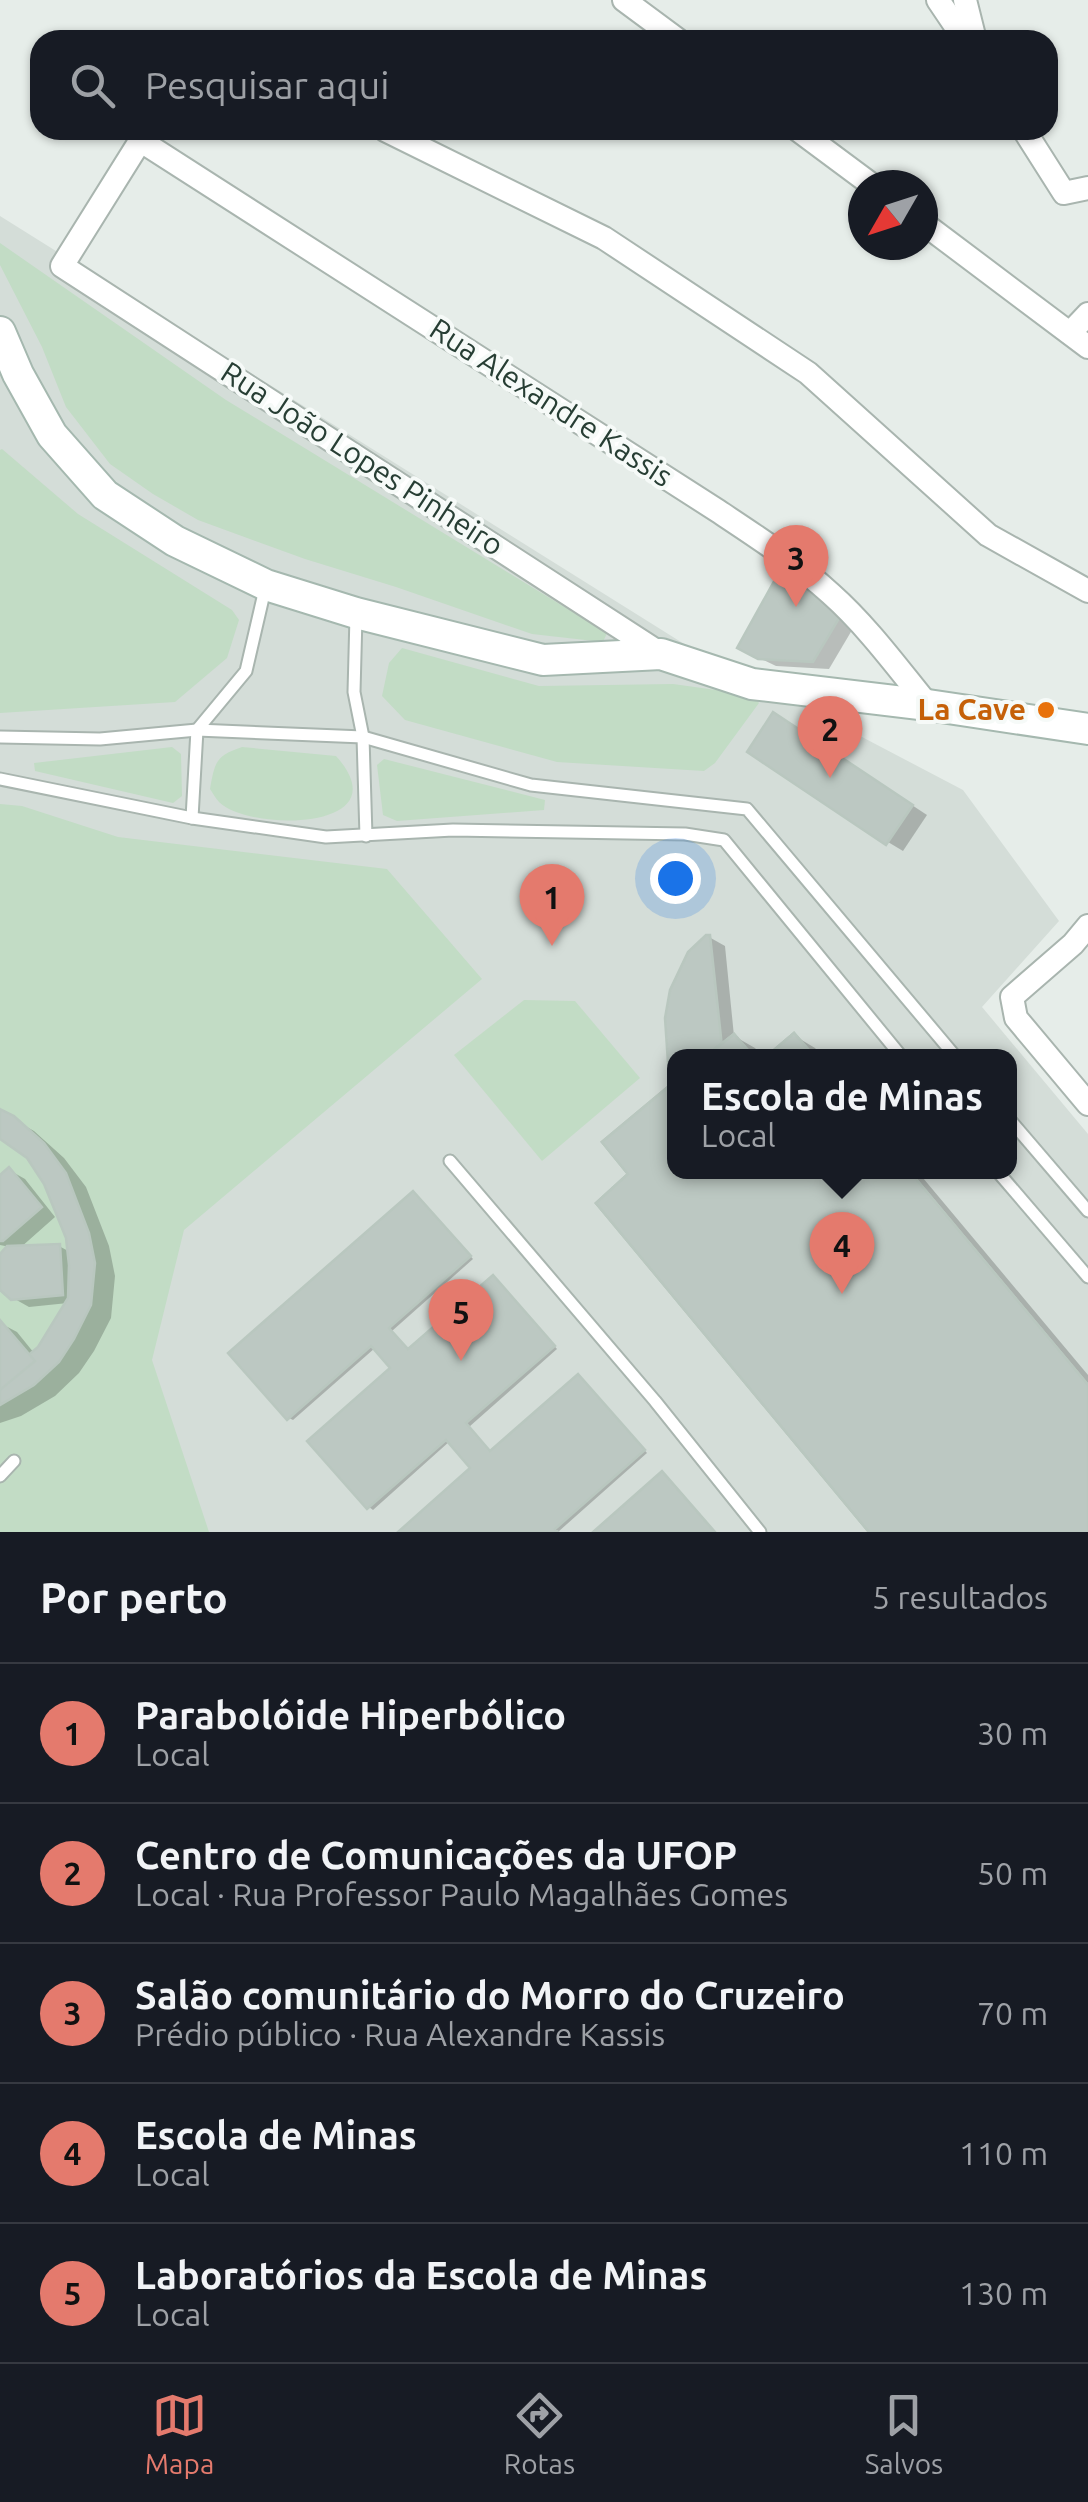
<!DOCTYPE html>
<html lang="pt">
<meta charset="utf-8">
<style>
body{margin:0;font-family:Ubuntu,sans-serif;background:#242831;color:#f1f3f6}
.compass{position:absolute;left:848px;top:170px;width:90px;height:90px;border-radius:50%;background:#171b24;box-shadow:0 2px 8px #0004;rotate:231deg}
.you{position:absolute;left:675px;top:878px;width:35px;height:35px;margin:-25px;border:8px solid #fff;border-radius:50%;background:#1a73e8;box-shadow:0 0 0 15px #1a73e833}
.badge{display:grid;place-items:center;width:65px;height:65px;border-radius:50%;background:#e47a6d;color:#111;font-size:32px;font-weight:700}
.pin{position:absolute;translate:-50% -82px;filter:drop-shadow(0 2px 5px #0008)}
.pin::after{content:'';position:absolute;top:52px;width:35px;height:30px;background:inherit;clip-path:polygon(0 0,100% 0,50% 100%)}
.popup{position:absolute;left:667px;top:1049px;width:350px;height:130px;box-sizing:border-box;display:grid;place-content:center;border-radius:20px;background:#171b24;filter:drop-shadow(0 2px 8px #0005);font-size:32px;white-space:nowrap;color:#9ea1a6}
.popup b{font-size:38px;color:#f1f3f6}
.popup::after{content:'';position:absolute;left:50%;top:100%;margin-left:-20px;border:20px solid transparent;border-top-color:#171b24}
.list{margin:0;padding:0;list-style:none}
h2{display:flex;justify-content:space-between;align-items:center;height:130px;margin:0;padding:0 40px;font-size:42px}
h2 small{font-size:32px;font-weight:400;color:#9ea1a6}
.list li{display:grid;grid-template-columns:65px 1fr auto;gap:30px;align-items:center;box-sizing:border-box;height:140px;padding:0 40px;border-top:2px solid #363941}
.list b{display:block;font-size:38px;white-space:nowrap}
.list p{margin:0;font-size:32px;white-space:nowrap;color:#9ea1a6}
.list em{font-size:32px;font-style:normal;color:#9ea1a6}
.icon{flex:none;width:55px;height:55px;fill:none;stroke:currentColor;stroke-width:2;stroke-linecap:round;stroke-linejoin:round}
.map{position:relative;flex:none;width:1088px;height:1532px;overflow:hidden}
.search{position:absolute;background:#171b24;box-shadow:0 2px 8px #0004;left:30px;right:30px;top:30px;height:110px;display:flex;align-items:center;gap:25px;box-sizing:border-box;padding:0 35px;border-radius:30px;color:#9ea1a6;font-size:38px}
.sheet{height:830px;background:#171b24}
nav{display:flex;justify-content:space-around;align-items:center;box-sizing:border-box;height:140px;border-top:2px solid #363941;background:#171b24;font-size:28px;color:#9ea1a6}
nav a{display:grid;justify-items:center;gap:5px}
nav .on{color:#e47a6d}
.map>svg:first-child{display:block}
</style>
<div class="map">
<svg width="1088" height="1532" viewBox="0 0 1088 1532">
<rect width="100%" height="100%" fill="#e6ede9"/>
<path fill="#d4ddd8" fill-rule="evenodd" d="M 0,216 L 681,642 L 963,790 L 1059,921 L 982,1007 L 1088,1134 L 1088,1532 L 0,1532 ZM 674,1056 L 1010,1056 L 1010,1172 L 674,1172 Z"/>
<g fill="#c2dcc5">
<path d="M 0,243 L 226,400 L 607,633 L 603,642 L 532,634 L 396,587 L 305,559 L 198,520 L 153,494 L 110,464 L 66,407 L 42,347 L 0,265 Z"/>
<path d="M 2,449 L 78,514 L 232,610 L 239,620 L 227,658 L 175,702 L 0,713 L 0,450 Z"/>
<path d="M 402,648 L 539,686 L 673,684 L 752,695 L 759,703 L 715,763 L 704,771 L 557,762 L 405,720 L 382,696 L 389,663 Z"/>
<path d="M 172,747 L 181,754 L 182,796 L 173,803 L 35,771 L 34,763 Z"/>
<path d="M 242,747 L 336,756 C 403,831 249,832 219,802 C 215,798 213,793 210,789 C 215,761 216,756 242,747 Z"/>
<path d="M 384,759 L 545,800 L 544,810 L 397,821 L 383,815 L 377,765 Z"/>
<path d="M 0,804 L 22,806 L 118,837 L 387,869 L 482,979 L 184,1230 L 152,1360 L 209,1532 L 0,1532 Z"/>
<path d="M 524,1000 L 575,1001 L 640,1078 L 542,1161 L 454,1055 Z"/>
</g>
<g fill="#0003">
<path d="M 798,579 L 855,625 L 829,669 L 776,666 L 755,656 Z"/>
<path d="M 789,724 L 927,815 L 903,851 L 888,842 Z"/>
<path d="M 709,937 L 725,946 L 734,1036 L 755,1048 L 762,1056 L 674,1056 L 674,1070 L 670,1063 Z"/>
<path d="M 795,1036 L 815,1048 L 822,1056 L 771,1056 Z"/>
<path d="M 674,1086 L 674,1172 L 918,1172 L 1088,1375 L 1088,1532 L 873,1532 L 632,1174 L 606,1142 Z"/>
<path d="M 0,1112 L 34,1131 L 64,1158 L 86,1187 L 109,1246 L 115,1276 L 111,1318 L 94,1351 L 79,1373 L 55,1396 L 21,1416 L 0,1423 L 0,1323 L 17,1332 L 34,1353 L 68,1303 L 29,1307 L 13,1298 L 0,1286 L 0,1258 L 10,1247 L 0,1245 L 0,1178 L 9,1170 L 25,1179 L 55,1217 L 20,1248 L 59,1246 L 70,1252 L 68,1238 L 47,1183 L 29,1157 L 0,1136 Z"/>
<path d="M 414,1194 L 473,1259 L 392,1331 L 410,1351 L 497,1281 L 557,1349 L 469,1427 L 492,1453 L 582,1379 L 647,1453 L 558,1532 L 402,1532 L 474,1469 L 450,1441 L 373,1510 L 369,1507 L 394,1368 L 375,1348 L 293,1420 L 289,1418 Z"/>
</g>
<g fill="#bcc8c2" stroke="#b9c7bf" stroke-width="2.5">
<path d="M 782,567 L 841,615 L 813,662 L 758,659 L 737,648 Z"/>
<path d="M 773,712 L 913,805 L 886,845 L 747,752 Z"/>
<path d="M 706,935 L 710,935 L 723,1056 L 674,1056 L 674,1076 L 668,1063 L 665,1018 L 670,990 L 688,952 Z"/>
<path d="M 794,1033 L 814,1056 L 767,1056 Z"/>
<path d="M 794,1033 L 814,1056 L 767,1056 Z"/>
<path d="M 794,1033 L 814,1056 L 767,1056 Z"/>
<path d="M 734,1034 L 753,1056 L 706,1056 Z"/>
<path d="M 734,1034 L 753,1056 L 706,1056 Z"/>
<path d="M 734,1034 L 753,1056 L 706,1056 Z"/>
<path d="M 674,1082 L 674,1172 L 910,1172 L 1088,1385 L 1088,1532 L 1002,1532 L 1084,1462 L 924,1266 L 799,1377 L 927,1532 L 869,1532 L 596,1203 L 628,1174 L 602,1142 Z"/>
<path d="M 674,1082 L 674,1145 L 636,1177 L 736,1297 L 861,1192 L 843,1172 L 910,1172 L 1088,1385 L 1088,1532 L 869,1532 L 596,1203 L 628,1174 L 602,1142 Z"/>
<path d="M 674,1082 L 674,1172 L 910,1172 L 1088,1385 L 1088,1532 L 869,1532 L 596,1203 L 628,1174 L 602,1142 Z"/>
<path d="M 0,1109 L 14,1116 L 44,1143 L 66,1173 L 89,1233 L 95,1263 L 91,1305 L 74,1339 L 59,1362 L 34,1385 L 0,1405 L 0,1375 L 11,1370 L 38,1347 L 68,1298 L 69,1265 L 66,1238 L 44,1184 L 27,1158 L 0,1139 Z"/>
<path d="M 9,1167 L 42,1207 L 3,1241 L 0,1241 L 0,1175 Z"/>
<path d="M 413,1191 L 471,1256 L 389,1328 L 408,1349 L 493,1275 L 555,1346 L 466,1423 L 490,1451 L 578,1374 L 645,1450 L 555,1529 L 558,1532 L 398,1532 L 470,1468 L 446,1440 L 367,1509 L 307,1441 L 390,1368 L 371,1346 L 287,1420 L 228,1353 Z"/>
<path d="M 60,1244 L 63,1295 L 11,1300 L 0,1290 L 0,1254 L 7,1246 Z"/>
<path d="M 0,1320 L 35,1361 L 0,1390 Z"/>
<path d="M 662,1471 L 715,1532 L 593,1532 Z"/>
</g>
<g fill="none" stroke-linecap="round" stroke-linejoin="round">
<g stroke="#a9b5af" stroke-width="15">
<g id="lane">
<path d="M 356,616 L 354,692 L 363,737 L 366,836"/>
<path d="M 0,737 L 100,739 L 197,730 L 363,737 L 531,785 L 747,809 L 955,1056"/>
<path d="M 0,779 L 192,818 L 326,837 L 453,830 L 685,834 L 724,840 L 901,1056"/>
<path d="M 192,818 L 197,730 L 246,671 L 265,589"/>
<path d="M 1010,1120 L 1088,1211"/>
<path d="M 450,1161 L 655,1401 L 760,1532"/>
<path d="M 998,1172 L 1088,1277"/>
<path d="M 0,1476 L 14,1461"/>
</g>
</g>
<g stroke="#a9b5af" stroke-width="26">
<g id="street">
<path d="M 624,0 L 678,40"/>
<path d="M 938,0 L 965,40"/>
<path d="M 965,0 L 975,40"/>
<path d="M 147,130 L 62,266 L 661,654"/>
<path d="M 385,130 L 604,238 L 808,373 L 988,535 L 1088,591"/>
<path d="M 798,130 L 872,185"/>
<path d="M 1024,130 L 1064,193 L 1088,188"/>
<path d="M 141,141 L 718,511 C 757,537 796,562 831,594 C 867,626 897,667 928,705"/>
<path d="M 923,223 L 1088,347"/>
<path d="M 1070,333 L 1088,314"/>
<path d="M 1088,926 L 1073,944 L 1012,997 L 1016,1018 L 1088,1104"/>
</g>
</g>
<g stroke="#a5b8af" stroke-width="34">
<path id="secondary" d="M 0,332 L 18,374 L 52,435 L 105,495 L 175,541 L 266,585 L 356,613 L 543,660 L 661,654 L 752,684 L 928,705 L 1088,729"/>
</g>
<use href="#lane" stroke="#fff" stroke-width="11"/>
<use href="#street" stroke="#fff" stroke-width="22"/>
<use href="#secondary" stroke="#fff" stroke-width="30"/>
</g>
<circle fill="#e8710a" stroke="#f6faf8" stroke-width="4" cx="1046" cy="710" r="10"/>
<g text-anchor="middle" stroke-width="8" stroke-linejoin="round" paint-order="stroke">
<g font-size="30" fill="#273e34" stroke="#f6faf8">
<text transform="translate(551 403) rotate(33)" y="10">Rua Alexandre Kassis</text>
<text transform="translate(362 459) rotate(33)" y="10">Rua João Lopes Pinheiro</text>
</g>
<g font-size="30" font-weight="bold" fill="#c56008" stroke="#f6faf8" text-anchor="end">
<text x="1026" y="720">La Cave</text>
</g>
</g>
</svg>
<svg class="compass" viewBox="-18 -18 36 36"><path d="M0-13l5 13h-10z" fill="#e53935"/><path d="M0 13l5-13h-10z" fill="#9ea1a6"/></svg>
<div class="you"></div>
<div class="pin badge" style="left:552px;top:946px">1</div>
<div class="pin badge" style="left:830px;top:778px">2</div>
<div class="pin badge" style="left:796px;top:607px">3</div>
<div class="pin badge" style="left:842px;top:1294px">4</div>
<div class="popup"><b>Escola de Minas</b>Local</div>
<div class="pin badge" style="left:461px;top:1361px">5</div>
<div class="search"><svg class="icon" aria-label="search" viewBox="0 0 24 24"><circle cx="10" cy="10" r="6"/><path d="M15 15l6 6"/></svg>Pesquisar aqui</div>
</div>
<section class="sheet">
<h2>Por perto<small>5 resultados</small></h2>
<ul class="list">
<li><span class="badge">1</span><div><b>Parabolóide Hiperbólico</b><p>Local</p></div><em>30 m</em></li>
<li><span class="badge">2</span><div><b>Centro de Comunicações da UFOP</b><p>Local · Rua Professor Paulo Magalhães Gomes</p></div><em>50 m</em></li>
<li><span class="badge">3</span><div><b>Salão comunitário do Morro do Cruzeiro</b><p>Prédio público · Rua Alexandre Kassis</p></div><em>70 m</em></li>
<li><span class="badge">4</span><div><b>Escola de Minas</b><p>Local</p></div><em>110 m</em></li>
<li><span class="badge">5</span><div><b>Laboratórios da Escola de Minas</b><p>Local</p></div><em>130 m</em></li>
</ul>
</section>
<nav>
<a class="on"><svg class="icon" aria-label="map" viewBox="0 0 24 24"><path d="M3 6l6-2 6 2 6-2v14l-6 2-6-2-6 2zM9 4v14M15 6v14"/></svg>Mapa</a>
<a><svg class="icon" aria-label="directions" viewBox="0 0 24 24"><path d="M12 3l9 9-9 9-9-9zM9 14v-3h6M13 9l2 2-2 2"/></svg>Rotas</a>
<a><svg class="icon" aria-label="saved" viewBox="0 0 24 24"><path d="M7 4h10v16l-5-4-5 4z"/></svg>Salvos</a>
</nav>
